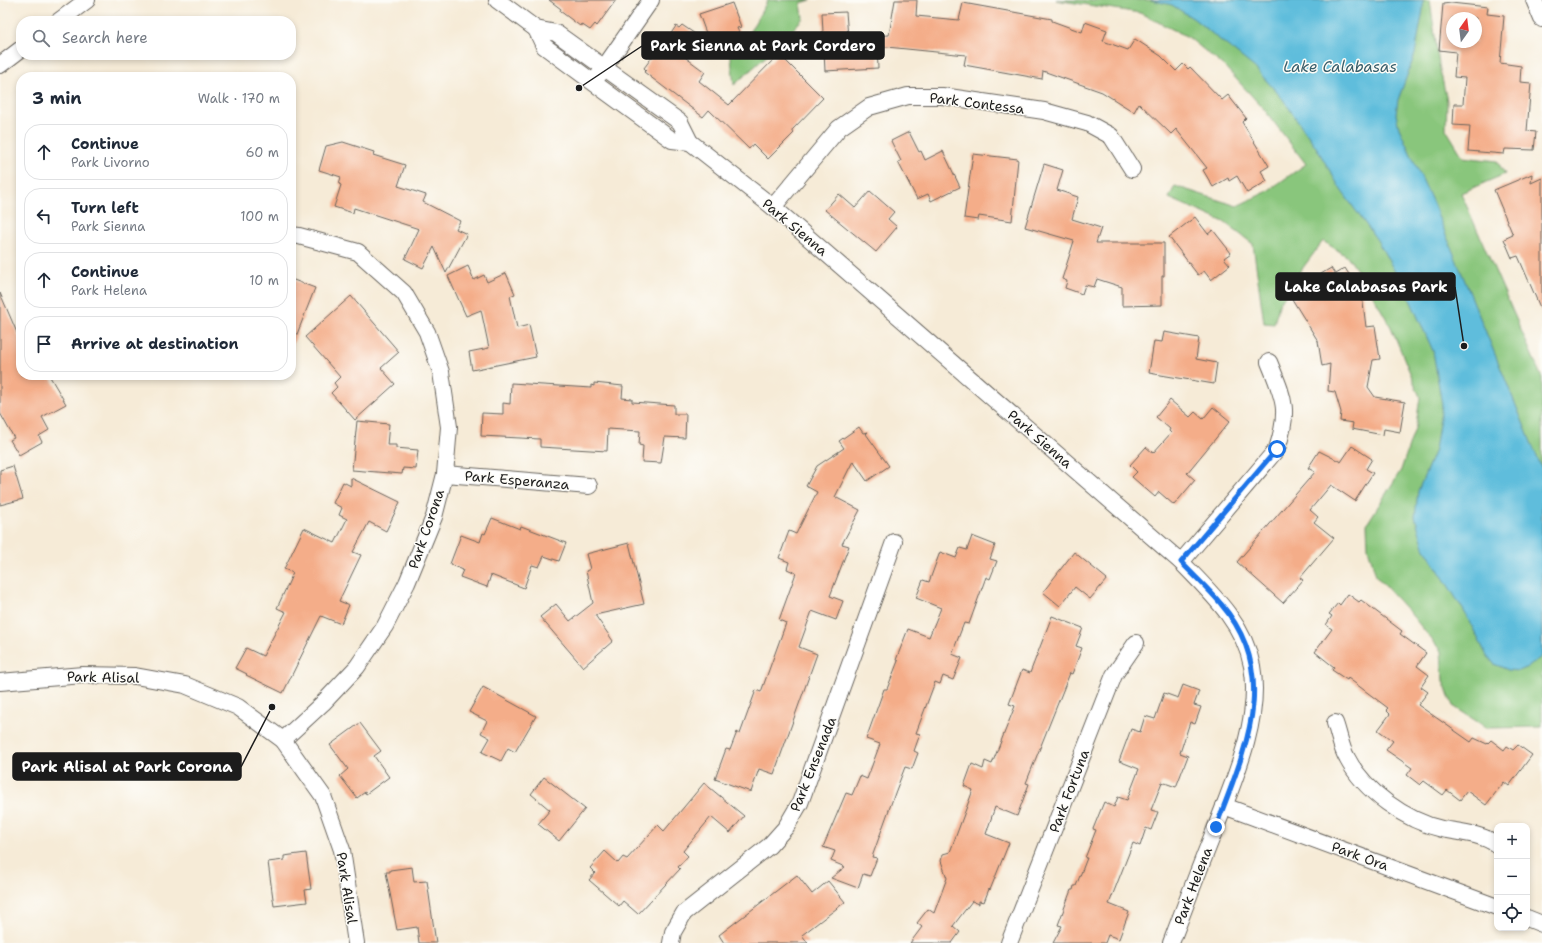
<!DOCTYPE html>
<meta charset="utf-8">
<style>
body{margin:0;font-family:"Shantell Sans",sans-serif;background:#f2f2f3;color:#1f2937}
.controls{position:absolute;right:12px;bottom:12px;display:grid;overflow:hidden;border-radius:8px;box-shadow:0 2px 6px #0003}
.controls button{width:36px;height:36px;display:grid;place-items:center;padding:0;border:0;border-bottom:1px solid #e0e1e3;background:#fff;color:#1f2937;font:20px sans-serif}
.compass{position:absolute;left:1446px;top:12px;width:36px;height:36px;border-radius:50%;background:#fff;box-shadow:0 2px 6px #0003;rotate:14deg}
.stop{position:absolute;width:12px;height:12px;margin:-9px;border:3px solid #1a73e8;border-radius:50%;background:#fff}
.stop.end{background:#1a73e8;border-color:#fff;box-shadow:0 1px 4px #0008}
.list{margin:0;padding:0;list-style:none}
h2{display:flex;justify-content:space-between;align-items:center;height:52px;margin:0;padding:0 16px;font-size:17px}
h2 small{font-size:13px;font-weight:400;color:#747a83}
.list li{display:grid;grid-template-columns:26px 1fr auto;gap:12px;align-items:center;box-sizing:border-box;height:56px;margin:0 8px 8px;padding:0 8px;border:1px solid #e0e1e3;border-radius:16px}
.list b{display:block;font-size:15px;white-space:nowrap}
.list p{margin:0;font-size:13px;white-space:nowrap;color:#747a83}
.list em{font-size:13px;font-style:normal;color:#747a83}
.icon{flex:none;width:22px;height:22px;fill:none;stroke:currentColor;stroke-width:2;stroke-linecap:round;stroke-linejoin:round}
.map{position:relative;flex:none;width:1542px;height:943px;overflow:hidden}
.search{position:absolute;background:#fff;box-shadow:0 2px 6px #0003;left:16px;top:16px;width:280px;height:44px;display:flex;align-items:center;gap:10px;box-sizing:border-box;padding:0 14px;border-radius:16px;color:#747a83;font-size:15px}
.panel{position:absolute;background:#fff;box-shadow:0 2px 6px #0003;left:16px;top:72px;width:280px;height:308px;border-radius:16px}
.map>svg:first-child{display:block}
</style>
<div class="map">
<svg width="1542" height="943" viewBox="0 0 1542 943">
<rect width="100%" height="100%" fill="#fdfcf7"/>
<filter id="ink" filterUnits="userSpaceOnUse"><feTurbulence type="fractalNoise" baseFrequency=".025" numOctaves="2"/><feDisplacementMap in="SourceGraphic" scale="8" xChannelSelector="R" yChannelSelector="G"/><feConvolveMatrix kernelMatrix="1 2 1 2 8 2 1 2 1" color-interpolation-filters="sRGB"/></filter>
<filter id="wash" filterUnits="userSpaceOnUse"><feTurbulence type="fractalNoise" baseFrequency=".012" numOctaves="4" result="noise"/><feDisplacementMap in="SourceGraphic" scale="16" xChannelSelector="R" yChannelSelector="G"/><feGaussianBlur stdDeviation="0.9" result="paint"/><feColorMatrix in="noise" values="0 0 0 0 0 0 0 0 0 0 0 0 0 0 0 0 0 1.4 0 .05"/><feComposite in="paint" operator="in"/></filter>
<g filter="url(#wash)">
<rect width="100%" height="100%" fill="#f6ebd7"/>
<g fill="#89c67c" stroke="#52714c">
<path d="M 768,0 L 811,0 L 801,3 L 803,18 L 780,44 L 734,85 L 730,49 L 744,50 L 754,44 L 749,33 Z"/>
<path d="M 1056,0 L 1430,0 L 1439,65 L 1447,101 L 1446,129 L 1463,157 L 1497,161 L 1505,174 L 1461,193 L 1542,378 L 1542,727 L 1487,728 L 1453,706 L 1443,681 L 1441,651 L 1410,613 L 1376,576 L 1368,548 L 1367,524 L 1401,470 L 1416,425 L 1420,397 L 1391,327 L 1367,285 L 1348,257 L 1323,241 L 1299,273 L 1296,284 L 1280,301 L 1274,324 L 1264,323 L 1253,244 L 1224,222 L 1169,198 L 1175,186 L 1237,206 L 1266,192 L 1306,164 L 1263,108 L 1225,67 L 1188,37 L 1140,13 Z"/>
</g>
<path fill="#5ebddc" stroke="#3d6c7c" d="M 1151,0 L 1423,0 L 1423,10 L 1415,54 L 1398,100 L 1396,114 L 1399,128 L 1433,203 L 1542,469 L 1542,656 L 1530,666 L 1518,671 L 1508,670 L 1494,664 L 1486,654 L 1464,611 L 1424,547 L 1415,517 L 1418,491 L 1435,450 L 1442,405 L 1433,351 L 1407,293 L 1377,240 L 1341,190 L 1316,147 L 1282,98 L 1255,68 L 1194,19 L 1172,5 Z"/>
<g id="blocks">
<g fill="#f4ad89" fill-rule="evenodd">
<path d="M 549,0 L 616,0 L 597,26 L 595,24 L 590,30 L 581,24 L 580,26 L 560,11 L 561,9 Z"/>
<path d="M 895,0 L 917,0 L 916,16 L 959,20 L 963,3 L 1052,19 L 1052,21 L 1082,32 L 1085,22 L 1107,30 L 1103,41 L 1128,50 L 1135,39 L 1161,56 L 1176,71 L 1183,64 L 1188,69 L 1190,67 L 1222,100 L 1228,95 L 1246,118 L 1242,122 L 1269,166 L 1261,171 L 1267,181 L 1247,193 L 1237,176 L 1229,181 L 1228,178 L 1213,187 L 1203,170 L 1207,168 L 1176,129 L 1171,134 L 1139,103 L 1134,112 L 1102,92 L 1043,71 L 1042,79 L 964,65 L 966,55 L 877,46 L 878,68 L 825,71 L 822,13 L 846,12 L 848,37 L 889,35 Z"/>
<path d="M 732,3 L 741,27 L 737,28 L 740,35 L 682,55 L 705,72 L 699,81 L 729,105 L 779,54 L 823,98 L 792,130 L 794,133 L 768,159 L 753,144 L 749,149 L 709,110 L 703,117 L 644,72 L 646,70 L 644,68 L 656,52 L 658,53 L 676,26 L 679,28 L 682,25 L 710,44 L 699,14 Z"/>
<path d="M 1451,3 L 1488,7 L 1487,14 L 1504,16 L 1500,63 L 1521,66 L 1520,82 L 1531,83 L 1527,131 L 1536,132 L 1534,150 L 1505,149 L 1504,154 L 1468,151 L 1470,126 L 1453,125 L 1454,104 L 1463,104 L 1465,78 L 1454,77 L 1456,52 L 1439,50 L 1443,4 ZM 1452,18 L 1476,18 L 1476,42 L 1452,42 Z"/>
<path d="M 909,132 L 919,152 L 921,151 L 925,160 L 943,151 L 960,187 L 931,201 L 928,194 L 917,199 L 898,162 L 901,161 L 891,141 Z"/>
<path d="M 343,142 L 374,152 L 373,155 L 405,165 L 398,186 L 426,195 L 423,202 L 460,221 L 456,229 L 467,234 L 446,273 L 434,247 L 423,268 L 405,259 L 419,229 L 354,208 L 353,213 L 334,207 L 341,185 L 339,184 L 341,177 L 319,170 L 326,146 Z"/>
<path d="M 973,154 L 1018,159 L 1012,221 L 979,216 L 978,220 L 964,218 Z"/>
<path d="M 1044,164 L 1063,170 L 1057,190 L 1078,197 L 1072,219 L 1101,228 L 1096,243 L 1164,243 L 1164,276 L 1162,276 L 1162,305 L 1122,306 L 1122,287 L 1097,279 L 1094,287 L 1085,285 L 1082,294 L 1065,288 L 1067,281 L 1062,279 L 1074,241 L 1025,227 Z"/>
<path d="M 1532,174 L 1531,183 L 1542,178 L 1542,312 L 1518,256 L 1512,258 L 1504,239 L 1513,235 L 1494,190 Z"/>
<path d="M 870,191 L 894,212 L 888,219 L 897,227 L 876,252 L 825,210 L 839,194 L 855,208 Z"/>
<path d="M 1195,217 L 1208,234 L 1213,230 L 1231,253 L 1224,258 L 1230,265 L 1211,280 L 1204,271 L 1198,275 L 1169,237 Z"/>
<path d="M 468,266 L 474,280 L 484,275 L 487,282 L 506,273 L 515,294 L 510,296 L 517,328 L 529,325 L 536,357 L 472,370 L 469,352 L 489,348 L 481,310 L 466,316 L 448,276 Z"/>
<path d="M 1331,268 L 1335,274 L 1345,268 L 1362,295 L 1366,327 L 1375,326 L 1380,359 L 1373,360 L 1368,387 L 1375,397 L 1405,402 L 1400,432 L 1384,429 L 1383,435 L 1352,429 L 1353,423 L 1340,421 L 1341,412 L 1335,392 L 1328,391 L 1330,364 L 1322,366 L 1318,341 L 1292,299 L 1310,289 L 1306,283 Z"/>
<path d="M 291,279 L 315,288 L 292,347 L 291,346 Z"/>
<path d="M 0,293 L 21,342 L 21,375 L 49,375 L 66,404 L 42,417 L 49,430 L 39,436 L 42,442 L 19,455 L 10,440 L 14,438 L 0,413 Z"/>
<path d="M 351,296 L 399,352 L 381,368 L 395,384 L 355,420 L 331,393 L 337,387 L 334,383 L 340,377 L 305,337 Z"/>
<path d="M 1164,332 L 1199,338 L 1196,359 L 1217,363 L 1214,384 L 1149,373 L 1154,341 L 1162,342 Z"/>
<path d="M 511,383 L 591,388 L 591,385 L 594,386 L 594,383 L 623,386 L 622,398 L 632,399 L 632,402 L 674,405 L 674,414 L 686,414 L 685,438 L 665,437 L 661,463 L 642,462 L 643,446 L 639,445 L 640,431 L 608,429 L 607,451 L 540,447 L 540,439 L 481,436 L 482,413 L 503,414 L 503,403 L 510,404 Z"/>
<path d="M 1170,400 L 1190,417 L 1195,412 L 1203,419 L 1213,407 L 1230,421 L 1187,473 L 1195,480 L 1174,505 L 1159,492 L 1155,497 L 1132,477 L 1137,472 L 1130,465 L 1146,447 L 1153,453 L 1171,433 L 1169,431 L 1170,429 L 1156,417 Z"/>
<path d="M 357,421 L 389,424 L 387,445 L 396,445 L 396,448 L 418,450 L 416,469 L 403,468 L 402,474 L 352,470 Z"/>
<path d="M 859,427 L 863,433 L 868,432 L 866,434 L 889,466 L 867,481 L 853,461 L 835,497 L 860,510 L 842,544 L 849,546 L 830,596 L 843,601 L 836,620 L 812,611 L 799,647 L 817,654 L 774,774 L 759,769 L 751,792 L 715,779 L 726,749 L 730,750 L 737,732 L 740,734 L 756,690 L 761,692 L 786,623 L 779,620 L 796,573 L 787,569 L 789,562 L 779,558 L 789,531 L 796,534 L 817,492 L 806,486 L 817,466 L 844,448 L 839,441 Z"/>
<path d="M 1352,446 L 1372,459 L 1366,469 L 1373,473 L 1355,501 L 1331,485 L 1310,510 L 1318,517 L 1314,522 L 1334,538 L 1300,578 L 1303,580 L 1283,603 L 1237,562 L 1315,472 L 1308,468 L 1319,451 L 1341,462 Z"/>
<path d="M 13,466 L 23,499 L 0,505 L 0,470 Z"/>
<path d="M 351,478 L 400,502 L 386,531 L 369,522 L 353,552 L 361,555 L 339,601 L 349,605 L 341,624 L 321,616 L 283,693 L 246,675 L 247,674 L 235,668 L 246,648 L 263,656 L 286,612 L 277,608 L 293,573 L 284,569 L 304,528 L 335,543 L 347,519 L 339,515 L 342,508 L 333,503 L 343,482 L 351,486 Z"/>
<path d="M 492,518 L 520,529 L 521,526 L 566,543 L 559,561 L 544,556 L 539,567 L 532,565 L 524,588 L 491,575 L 487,587 L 460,577 L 463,570 L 450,564 L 461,535 L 480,542 L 483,533 L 485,534 Z"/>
<path d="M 972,536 L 995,545 L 990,559 L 997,561 L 990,579 L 986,577 L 969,624 L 964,623 L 952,654 L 962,658 L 953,680 L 943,676 L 940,684 L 935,682 L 916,733 L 920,734 L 914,751 L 918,753 L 912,769 L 905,767 L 895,793 L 872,857 L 877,858 L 870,876 L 863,874 L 858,888 L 831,878 L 845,867 L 831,861 L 835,851 L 823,847 L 846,793 L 852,795 L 860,776 L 867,779 L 880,744 L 866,739 L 884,689 L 887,689 L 898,661 L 896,660 L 908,629 L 929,637 L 941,608 L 916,598 L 923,580 L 929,582 L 940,552 L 956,558 L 960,548 L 967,550 Z"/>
<path d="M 629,543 L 644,604 L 595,615 L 613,641 L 583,667 L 540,617 L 556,604 L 570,621 L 593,603 L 586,571 L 590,569 L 586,554 Z"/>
<path d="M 1074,552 L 1107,579 L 1090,599 L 1075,587 L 1060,606 L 1043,592 Z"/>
<path d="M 1348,594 L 1359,602 L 1361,600 L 1402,631 L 1400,634 L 1426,653 L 1417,666 L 1429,675 L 1421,687 L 1428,692 L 1418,705 L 1471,742 L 1474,738 L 1487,744 L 1491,740 L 1504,750 L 1507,746 L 1513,750 L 1518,745 L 1532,755 L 1509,786 L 1504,782 L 1486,805 L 1467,791 L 1460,800 L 1447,790 L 1443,795 L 1424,781 L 1420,785 L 1407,775 L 1412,768 L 1386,750 L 1393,741 L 1378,730 L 1390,714 L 1386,710 L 1388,708 L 1348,678 L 1347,680 L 1332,670 L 1334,667 L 1315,652 L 1332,629 L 1326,625 L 1332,616 L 1329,614 L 1338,603 L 1340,605 Z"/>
<path d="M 1052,616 L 1083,628 L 1076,646 L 1082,648 L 1072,674 L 1070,673 L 1026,783 L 1029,784 L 1017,816 L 995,807 L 986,834 L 1009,843 L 990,890 L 989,889 L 984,902 L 979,901 L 979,904 L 972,901 L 953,926 L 960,932 L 952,943 L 910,943 L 922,927 L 917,923 L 928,909 L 934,913 L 947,878 L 941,861 L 943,854 L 950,852 L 973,790 L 964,786 L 972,764 L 983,769 L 985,761 L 992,764 L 1015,706 L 1009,704 L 1022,670 L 1030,673 Z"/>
<path d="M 1183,685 L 1199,691 L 1194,705 L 1201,707 L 1195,724 L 1190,722 L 1180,753 L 1188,756 L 1176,787 L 1162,782 L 1151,810 L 1158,812 L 1151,830 L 1146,828 L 1140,846 L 1133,843 L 1109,904 L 1129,912 L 1119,939 L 1108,935 L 1105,943 L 1053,943 L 1062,926 L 1058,925 L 1071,890 L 1073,890 L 1074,886 L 1076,886 L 1087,858 L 1085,858 L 1096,830 L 1093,829 L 1104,802 L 1114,807 L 1118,797 L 1127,800 L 1139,769 L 1119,761 L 1131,729 L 1140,732 L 1145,716 L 1155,719 L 1164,693 L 1178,698 Z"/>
<path d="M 483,687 L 536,716 L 515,752 L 508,748 L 501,761 L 482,752 L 490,738 L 481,733 L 487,721 L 469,712 Z"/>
<path d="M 360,723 L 381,751 L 374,756 L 389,777 L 366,794 L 365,792 L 357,798 L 340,776 L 348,769 L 330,745 Z"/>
<path d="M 544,777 L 585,809 L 559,841 L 538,824 L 550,810 L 531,794 Z"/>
<path d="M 704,783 L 744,816 L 730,833 L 711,817 L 683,851 L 688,856 L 678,867 L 680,869 L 638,914 L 623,901 L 619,906 L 589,880 L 595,873 L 590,868 L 605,851 L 618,863 L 623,857 L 627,859 L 658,825 L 664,831 Z"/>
<path d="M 306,853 L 311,889 L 305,890 L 307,902 L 274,906 L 268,862 L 284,860 L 284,856 Z"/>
<path d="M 412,867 L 414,882 L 427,881 L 436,943 L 419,943 L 417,927 L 397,930 L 386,872 L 390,872 L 390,870 Z"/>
<path d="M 797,875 L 812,894 L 828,881 L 845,902 L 802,935 L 808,943 L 724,943 L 719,935 Z"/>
</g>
</g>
</g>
<g filter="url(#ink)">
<use href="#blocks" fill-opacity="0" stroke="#68645d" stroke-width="1"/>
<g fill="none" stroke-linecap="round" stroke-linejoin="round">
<g stroke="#68645d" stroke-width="18">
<g id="street">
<path d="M 497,0 L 536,29 L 556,33 L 680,122 L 690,142 L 773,207 L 1181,562 C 1210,592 1244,623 1252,666 C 1262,719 1233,783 1214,832 C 1199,869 1185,906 1171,943"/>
<path d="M 1534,0 L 1542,19"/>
<path d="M 59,21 L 87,0"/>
<path d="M 536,29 L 544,46 L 594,83 L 672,140 L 690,142"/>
<path d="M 0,65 L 21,49"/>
<path d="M 599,75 L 651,0"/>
<path d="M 773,207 L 839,128 L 869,107 L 908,96 L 942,96 L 1044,111 L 1087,123 L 1111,136 L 1132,169"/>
<path d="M 445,474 L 589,486"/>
<path d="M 1181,562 L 1277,449 C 1290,409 1284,399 1269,362"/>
<path d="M 0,682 L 83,675 L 135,676 L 185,685 L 238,707 L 283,740 L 323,796 L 342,850 L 356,943"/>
<path d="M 1335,723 C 1339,734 1341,748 1347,758 C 1364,791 1406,821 1442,829 C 1459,832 1484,834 1497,845"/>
<path d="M 283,740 L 323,703 L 357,667 L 385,626 L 407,583 L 434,517 L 445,474 L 449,427 L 441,372 L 427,332 L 404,293 L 358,252 L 299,236 L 291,235"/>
<path d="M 1224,806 L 1497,907"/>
<path d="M 1527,918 L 1542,924"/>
<path d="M 671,943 L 673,932 L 684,913 L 769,846 L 786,827 L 800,803 L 894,542"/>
<path d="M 1009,943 L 1114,675 L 1136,643"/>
</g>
</g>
<use href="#street" stroke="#fff" stroke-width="16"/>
</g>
</g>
<g fill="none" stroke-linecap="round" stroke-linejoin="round" filter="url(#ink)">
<path stroke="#1a73e8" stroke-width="5" d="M 1216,827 C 1244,751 1282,675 1221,604 C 1209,589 1194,576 1181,562 L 1277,449"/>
</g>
<g text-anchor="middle" stroke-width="3" stroke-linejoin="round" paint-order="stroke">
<g font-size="14" fill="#1c1c1c" stroke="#fdfcf7">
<text transform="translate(977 103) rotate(7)" y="5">Park Contessa</text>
<text transform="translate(795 227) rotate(40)" y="5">Park Sienna</text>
<text transform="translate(1040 439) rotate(41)" y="5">Park Sienna</text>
<text transform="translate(517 480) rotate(5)" y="5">Park Esperanza</text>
<text transform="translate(426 529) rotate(-71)" y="5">Park Corona</text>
<text transform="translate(103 677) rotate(1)" y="5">Park Alisal</text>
<text transform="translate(813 764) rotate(-68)" y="5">Park Ensenada</text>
<text transform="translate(1069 791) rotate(-69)" y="5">Park Fortuna</text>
<text transform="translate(1360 856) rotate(20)" y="5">Park Ora</text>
<text transform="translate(1193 886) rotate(-69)" y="5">Park Helena</text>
<text transform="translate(347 888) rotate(81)" y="5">Park Alisal</text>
</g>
<g font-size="15" font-style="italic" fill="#365c69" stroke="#fdfcf7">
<text x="1340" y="72">Lake Calabasas</text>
</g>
</g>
<path fill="none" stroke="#1c1c1c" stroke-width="1.5" d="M579 88L642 46M1464 346L1455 287M272 707L241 767"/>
<g fill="#1c1c1c" stroke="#fdfcf7" stroke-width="1.5">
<circle cx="579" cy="88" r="4"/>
<circle cx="1464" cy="346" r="4"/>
<circle cx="272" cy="707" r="4"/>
</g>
<g fill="#1c1c1c" stroke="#1c1c1c" stroke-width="1.5">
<rect x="642" y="32" width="242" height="27" rx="4"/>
<rect x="1276" y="273" width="179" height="27" rx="4"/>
<rect x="13" y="753" width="228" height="27" rx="4"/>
</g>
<g font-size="15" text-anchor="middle" font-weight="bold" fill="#fff">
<text x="763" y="51">Park Sienna at Park Cordero</text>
<text x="1366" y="292">Lake Calabasas Park</text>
<text x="127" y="772">Park Alisal at Park Corona</text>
</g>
</svg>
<div class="controls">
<button>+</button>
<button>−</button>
<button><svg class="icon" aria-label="locate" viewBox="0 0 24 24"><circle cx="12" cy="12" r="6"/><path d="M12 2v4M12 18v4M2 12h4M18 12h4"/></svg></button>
</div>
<svg class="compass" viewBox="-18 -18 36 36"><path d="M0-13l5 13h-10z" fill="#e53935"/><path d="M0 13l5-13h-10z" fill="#747a83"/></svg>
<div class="stop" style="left:1277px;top:449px"></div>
<div class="stop end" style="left:1216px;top:827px"></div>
<div class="search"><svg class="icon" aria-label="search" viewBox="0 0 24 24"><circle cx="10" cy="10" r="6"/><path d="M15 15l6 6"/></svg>Search here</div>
<section class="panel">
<h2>3 min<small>Walk · 170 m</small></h2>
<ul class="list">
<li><svg class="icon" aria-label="ahead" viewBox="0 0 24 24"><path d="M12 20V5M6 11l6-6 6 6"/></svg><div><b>Continue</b><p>Park Livorno</p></div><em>60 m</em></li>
<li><svg class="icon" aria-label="left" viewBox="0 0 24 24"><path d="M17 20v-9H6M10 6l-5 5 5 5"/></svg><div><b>Turn left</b><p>Park Sienna</p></div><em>100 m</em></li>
<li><svg class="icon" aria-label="ahead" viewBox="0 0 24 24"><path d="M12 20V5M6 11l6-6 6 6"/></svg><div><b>Continue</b><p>Park Helena</p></div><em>10 m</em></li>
<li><svg class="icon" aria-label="arrive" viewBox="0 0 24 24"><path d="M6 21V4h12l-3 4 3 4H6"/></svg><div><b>Arrive at destination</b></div></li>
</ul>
</section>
</div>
